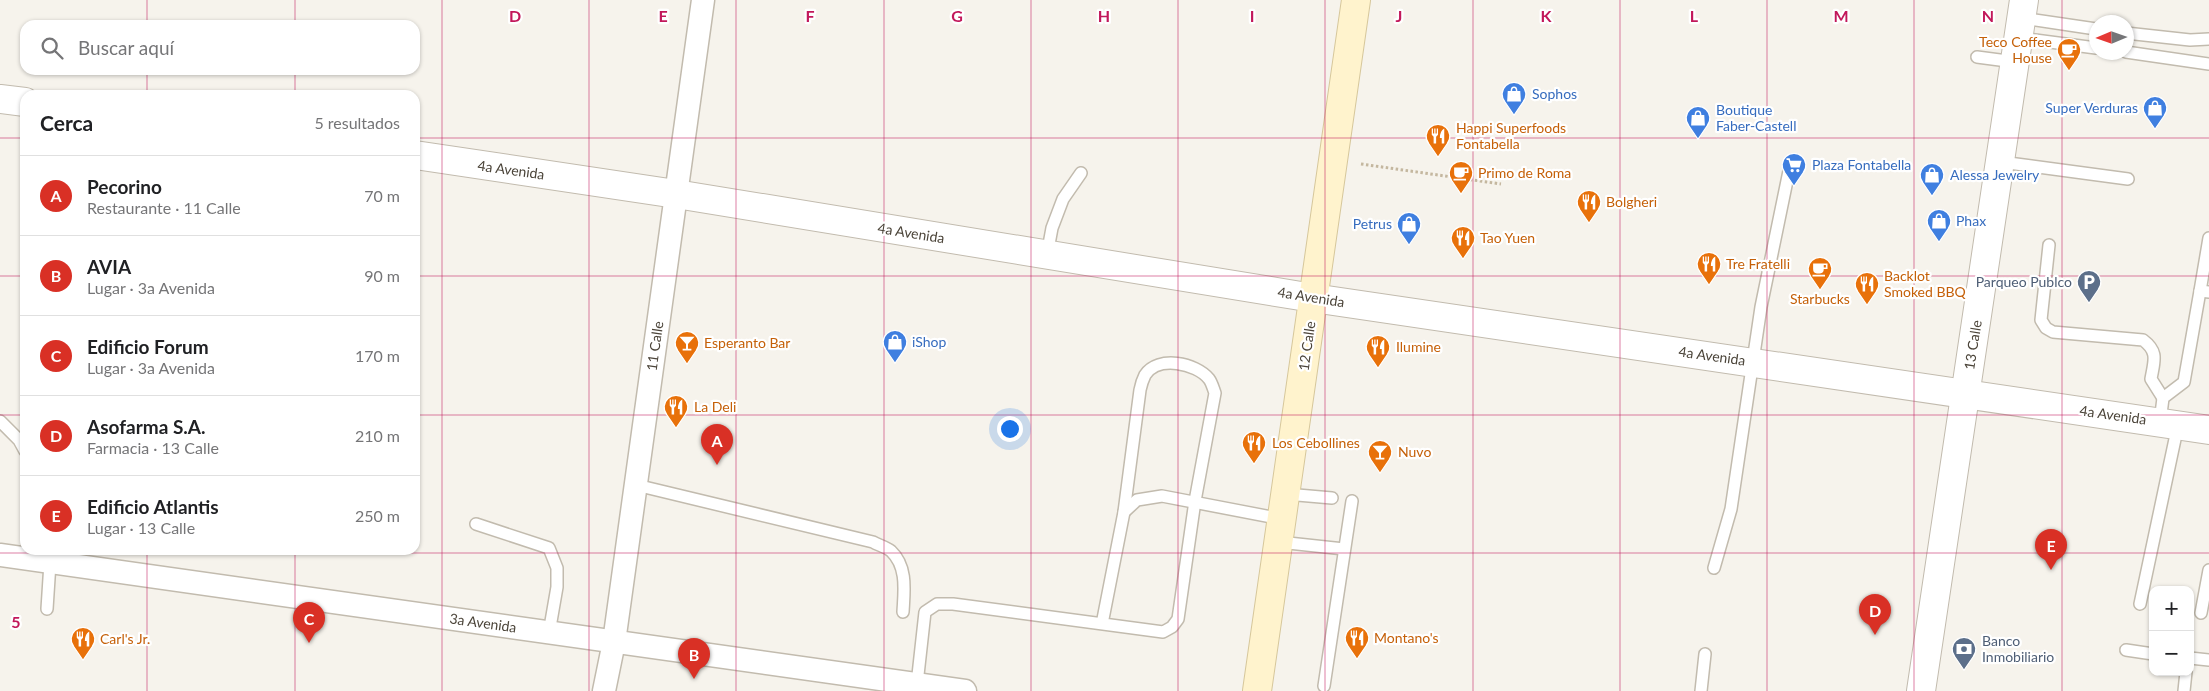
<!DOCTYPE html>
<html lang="es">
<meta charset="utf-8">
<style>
body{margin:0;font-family:Lato,sans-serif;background:#f2f2f2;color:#202124}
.controls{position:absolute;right:15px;bottom:15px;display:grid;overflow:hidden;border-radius:10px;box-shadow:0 1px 4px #0004}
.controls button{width:45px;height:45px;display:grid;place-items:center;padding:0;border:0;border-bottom:1px solid #e0e0e0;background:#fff;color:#202124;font:25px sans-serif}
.compass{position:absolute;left:2089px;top:15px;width:45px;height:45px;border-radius:50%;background:#fff;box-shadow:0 1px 4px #0004;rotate:268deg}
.you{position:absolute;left:1009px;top:428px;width:18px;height:18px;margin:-12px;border:4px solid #fff;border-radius:50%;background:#1a73e8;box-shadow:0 0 0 8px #1a73e833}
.badge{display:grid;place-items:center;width:32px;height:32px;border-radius:50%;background:#d93025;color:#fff;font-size:16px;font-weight:700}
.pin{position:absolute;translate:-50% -41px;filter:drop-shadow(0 1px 2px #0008)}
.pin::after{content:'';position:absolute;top:26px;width:18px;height:15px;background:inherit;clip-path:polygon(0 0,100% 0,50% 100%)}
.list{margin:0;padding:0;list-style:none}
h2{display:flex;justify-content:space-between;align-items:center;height:65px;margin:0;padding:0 20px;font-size:21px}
h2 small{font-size:16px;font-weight:400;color:#757577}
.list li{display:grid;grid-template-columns:32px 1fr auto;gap:15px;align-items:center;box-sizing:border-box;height:80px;padding:0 20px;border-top:1px solid #e0e0e0}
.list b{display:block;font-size:19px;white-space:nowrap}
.list p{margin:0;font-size:16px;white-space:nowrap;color:#757577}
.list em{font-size:16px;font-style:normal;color:#757577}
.icon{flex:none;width:28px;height:28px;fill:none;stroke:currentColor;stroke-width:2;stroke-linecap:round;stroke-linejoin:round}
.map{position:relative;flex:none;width:2209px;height:691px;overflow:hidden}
.search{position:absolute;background:#fff;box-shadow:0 1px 4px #0004;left:20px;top:20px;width:400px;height:55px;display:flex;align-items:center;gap:12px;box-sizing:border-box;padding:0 18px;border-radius:15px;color:#757577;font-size:19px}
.panel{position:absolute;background:#fff;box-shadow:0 1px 4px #0004;left:20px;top:90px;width:400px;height:465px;border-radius:15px}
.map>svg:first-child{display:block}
</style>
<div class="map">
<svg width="2209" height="691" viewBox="0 0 2209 691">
<rect width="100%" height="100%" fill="#f6f3ec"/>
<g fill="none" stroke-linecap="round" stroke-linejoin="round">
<g stroke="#c2bbae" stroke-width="14">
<g id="service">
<path d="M 2022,18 L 2096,29"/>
<path d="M 2126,33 L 2190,40 L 2209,39"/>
<path d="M 2020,38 L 2096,48"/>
<path d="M 2126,52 L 2209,64"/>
<path d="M 1977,57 L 2015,62"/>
<path d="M 2001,162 L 2128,179"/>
<path d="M 2209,238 L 2200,291 L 2209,292"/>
<path d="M 2049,245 L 2041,320 L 2046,328 L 2053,332 L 2143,340 C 2159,352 2154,361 2151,379 L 2163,398"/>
<path d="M 1047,255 L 1052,228 L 1063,199 L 1081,173"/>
<path d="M 0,421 L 19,440 L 25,451"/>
<path d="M 2160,422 L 2163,398 L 2184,382 L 2200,291"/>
<path d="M 636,485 L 873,542 C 878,545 886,547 891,551 C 908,567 904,592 903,612"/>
<path d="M 1286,494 L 1332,498"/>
<path d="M 1124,512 L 1137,500 L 1162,496 L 1282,519"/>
<path d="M 476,524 L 549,548 L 557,568 L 557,587 L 549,633"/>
<path d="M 1279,542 L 1344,549"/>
<path d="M 1714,568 L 1731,509 L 1761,307 L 1789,171"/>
<path d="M 2140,604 L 2178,425"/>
<path d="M 47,609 L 50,563 L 49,550"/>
<path d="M 2201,613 L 2209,570"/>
<path d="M 2126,650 L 2153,654"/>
<path d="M 2190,658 L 2209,660"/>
<path d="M 917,684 L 925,612 L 937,604 L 953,604 L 1163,632 L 1172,627 L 1178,619 L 1195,501 L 1215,393 C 1213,388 1212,383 1209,379 C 1196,363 1158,355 1145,375 C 1143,379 1141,385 1140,390 L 1124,512 L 1102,624"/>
<path d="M 1324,686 L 1352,501"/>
<path d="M 1701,691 L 1705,654"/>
<path d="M 2184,691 L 2186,672"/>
</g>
</g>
<g stroke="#c2bbae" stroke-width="25">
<g id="minor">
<path d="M 0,555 L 965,691"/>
<path d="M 604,691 L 614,642 L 703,0"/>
</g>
</g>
<g stroke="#c2bbae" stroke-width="30">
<g id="tertiary">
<path d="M 0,99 L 25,102"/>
<path d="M 415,155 L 676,194 L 1313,298 L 2209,430"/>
<path d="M 1921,691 L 2024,0"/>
</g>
</g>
<g stroke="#d6c79b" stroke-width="30">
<path id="secondary" d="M 1257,691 L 1356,0"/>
</g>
<path stroke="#c4b79f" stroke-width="3" stroke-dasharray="2.5 2.5" stroke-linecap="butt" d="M 1361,164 L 1501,184"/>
<use href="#service" stroke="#fff" stroke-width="11"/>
<use href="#minor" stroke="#fff" stroke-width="22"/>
<use href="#tertiary" stroke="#fff" stroke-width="28"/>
<use href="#secondary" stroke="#fff3cd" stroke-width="28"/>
</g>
<path fill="none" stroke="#c2185b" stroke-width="1" stroke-opacity="0.55" d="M 147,0 L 147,25M 295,0 L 295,25M 442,0 L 442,691M 589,0 L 589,691M 736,0 L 736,691M 884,0 L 884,691M 1031,0 L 1031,691M 1178,0 L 1178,691M 1325,0 L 1325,691M 1473,0 L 1473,691M 1620,0 L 1620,691M 1767,0 L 1767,691M 1914,0 L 1914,691M 2062,0 L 2062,691M 147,70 L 147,95M 295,70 L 295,95M 0,138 L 25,138M 415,138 L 2209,138M 0,276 L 25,276M 415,276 L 2209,276M 0,415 L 25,415M 415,415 L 2209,415M 147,550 L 147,691M 295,550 L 295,691M 0,553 L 2209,553"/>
<defs>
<g id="cafe-pin" transform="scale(1.25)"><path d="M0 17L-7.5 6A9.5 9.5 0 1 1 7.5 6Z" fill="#e8710a" stroke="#fff"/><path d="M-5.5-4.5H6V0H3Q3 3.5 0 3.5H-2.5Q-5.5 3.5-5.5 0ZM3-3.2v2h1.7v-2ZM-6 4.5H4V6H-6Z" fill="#fff"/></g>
<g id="shop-pin" transform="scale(1.25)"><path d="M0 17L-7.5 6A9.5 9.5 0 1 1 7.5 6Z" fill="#3f7fe0" stroke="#fff"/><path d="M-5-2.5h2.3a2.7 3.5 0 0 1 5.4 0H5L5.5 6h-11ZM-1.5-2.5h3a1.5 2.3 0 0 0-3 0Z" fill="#fff"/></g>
<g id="restaurant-pin" transform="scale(1.25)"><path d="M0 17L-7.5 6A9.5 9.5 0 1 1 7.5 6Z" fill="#e8710a" stroke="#fff"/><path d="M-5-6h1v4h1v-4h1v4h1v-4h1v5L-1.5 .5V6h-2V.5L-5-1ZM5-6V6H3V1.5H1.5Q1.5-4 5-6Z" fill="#fff"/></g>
<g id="supermarket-pin" transform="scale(1.25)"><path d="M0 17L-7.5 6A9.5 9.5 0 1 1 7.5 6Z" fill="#3f7fe0" stroke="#fff"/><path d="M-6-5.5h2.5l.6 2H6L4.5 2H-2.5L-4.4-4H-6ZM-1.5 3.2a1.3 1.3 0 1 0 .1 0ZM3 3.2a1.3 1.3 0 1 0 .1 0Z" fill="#fff"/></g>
<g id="parking-pin" transform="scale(1.25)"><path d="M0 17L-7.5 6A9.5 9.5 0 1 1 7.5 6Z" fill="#5c6f8a" stroke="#fff"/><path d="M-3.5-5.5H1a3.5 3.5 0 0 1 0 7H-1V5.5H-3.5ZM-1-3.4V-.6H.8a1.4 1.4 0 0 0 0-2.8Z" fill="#fff"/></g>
<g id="bar-pin" transform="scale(1.25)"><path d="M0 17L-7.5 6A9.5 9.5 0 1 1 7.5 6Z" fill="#e8710a" stroke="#fff"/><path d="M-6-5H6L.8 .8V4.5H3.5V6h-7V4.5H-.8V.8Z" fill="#fff"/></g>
<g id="bank-pin" transform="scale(1.25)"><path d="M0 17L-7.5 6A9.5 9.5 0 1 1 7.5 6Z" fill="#5c6f8a" stroke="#fff"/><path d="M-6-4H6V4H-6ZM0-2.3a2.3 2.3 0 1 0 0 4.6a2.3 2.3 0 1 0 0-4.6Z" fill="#fff"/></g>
</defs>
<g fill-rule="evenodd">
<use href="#cafe-pin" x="2069" y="50"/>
<use href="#shop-pin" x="1514" y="94"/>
<use href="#shop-pin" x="2155" y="108"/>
<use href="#shop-pin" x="1698" y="118"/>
<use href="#restaurant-pin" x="1438" y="136"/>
<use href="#supermarket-pin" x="1794" y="165"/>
<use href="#cafe-pin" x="1461" y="173"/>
<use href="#shop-pin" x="1932" y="175"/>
<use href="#restaurant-pin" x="1589" y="202"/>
<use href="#shop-pin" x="1939" y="221"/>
<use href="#shop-pin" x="1409" y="224"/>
<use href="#restaurant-pin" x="1463" y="238"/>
<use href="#restaurant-pin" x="1709" y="264"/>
<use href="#cafe-pin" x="1820" y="269"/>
<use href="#parking-pin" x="2089" y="282"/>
<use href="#restaurant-pin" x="1867" y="284"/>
<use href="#shop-pin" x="895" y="342"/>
<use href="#bar-pin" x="687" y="343"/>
<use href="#restaurant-pin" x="1378" y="347"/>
<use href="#restaurant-pin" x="676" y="407"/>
<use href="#restaurant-pin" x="1254" y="443"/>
<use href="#bar-pin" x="1380" y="452"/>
<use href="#restaurant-pin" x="1357" y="638"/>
<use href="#restaurant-pin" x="83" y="639"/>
<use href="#bank-pin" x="1964" y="649"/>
</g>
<g text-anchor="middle" stroke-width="4.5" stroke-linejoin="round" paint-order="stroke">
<g font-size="14" fill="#c56008" stroke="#fff" text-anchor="start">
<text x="2052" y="47" text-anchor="end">Teco Coffee<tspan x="2052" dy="16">House</tspan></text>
<text x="1456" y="133">Happi Superfoods<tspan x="1456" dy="16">Fontabella</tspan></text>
<text x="1478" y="178">Primo de Roma</text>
<text x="1606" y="207">Bolgheri</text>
<text x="1480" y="243">Tao Yuen</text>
<text x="1726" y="269">Tre Fratelli</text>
<text x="1884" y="281">Backlot<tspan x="1884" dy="16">Smoked BBQ</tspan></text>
<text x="1820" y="304" text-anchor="middle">Starbucks</text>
<text x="704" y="348">Esperanto Bar</text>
<text x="1396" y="352">Ilumine</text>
<text x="694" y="412">La Deli</text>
<text x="1272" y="448">Los Cebollines</text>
<text x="1398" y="457">Nuvo</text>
<text x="1374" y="643">Montano's</text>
<text x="100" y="644">Carl's Jr.</text>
</g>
<g font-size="14" fill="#366cbe" stroke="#fff" text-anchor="start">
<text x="1532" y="99">Sophos</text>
<text x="2138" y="113" text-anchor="end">Super Verduras</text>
<text x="1716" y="115">Boutique<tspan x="1716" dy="16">Faber-Castell</tspan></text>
<text x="1812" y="170">Plaza Fontabella</text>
<text x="1950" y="180">Alessa Jewelry</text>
<text x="1956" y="226">Phax</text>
<text x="1392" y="229" text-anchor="end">Petrus</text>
<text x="912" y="347">iShop</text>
</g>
<g font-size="14" fill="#4b4439" stroke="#fff">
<text transform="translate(511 170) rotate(8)" y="5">4a Avenida</text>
<text transform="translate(911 233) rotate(9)" y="5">4a Avenida</text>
<text transform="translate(1311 297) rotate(9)" y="5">4a Avenida</text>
<text transform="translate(1973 345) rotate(-81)" y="5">13 Calle</text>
<text transform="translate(655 346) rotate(-82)" y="5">11 Calle</text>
<text transform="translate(1307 346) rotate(-82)" y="5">12 Calle</text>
<text transform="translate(1712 356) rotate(8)" y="5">4a Avenida</text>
<text transform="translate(2113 415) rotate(8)" y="5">4a Avenida</text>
<text transform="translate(483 623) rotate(8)" y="5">3a Avenida</text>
</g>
<g font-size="14" fill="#4e5e75" stroke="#fff" text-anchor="end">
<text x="2072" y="287">Parqueo Publco</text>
<text x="1982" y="646" text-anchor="start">Banco<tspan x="1982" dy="16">Inmobiliario</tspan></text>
</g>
</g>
<g font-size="16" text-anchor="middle" font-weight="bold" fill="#c2185b" stroke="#fff" stroke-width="4.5" stroke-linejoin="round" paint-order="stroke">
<text x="515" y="22">D</text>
<text x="663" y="22">E</text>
<text x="810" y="22">F</text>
<text x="957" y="22">G</text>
<text x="1104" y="22">H</text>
<text x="1252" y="22">I</text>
<text x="1399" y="22">J</text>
<text x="1546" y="22">K</text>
<text x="1694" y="22">L</text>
<text x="1841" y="22">M</text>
<text x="1988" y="22">N</text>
<text x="16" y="628">5</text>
</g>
</svg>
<div class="controls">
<button>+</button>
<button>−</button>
</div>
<svg class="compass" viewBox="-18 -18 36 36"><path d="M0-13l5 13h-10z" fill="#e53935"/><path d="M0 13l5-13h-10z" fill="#757577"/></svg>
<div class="you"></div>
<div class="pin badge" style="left:717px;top:465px">A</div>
<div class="pin badge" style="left:694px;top:679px">B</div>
<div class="pin badge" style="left:309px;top:643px">C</div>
<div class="pin badge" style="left:1875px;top:635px">D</div>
<div class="pin badge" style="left:2051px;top:570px">E</div>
<div class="search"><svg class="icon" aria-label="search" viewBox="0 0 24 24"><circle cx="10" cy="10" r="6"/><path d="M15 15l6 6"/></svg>Buscar aquí</div>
<section class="panel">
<h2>Cerca<small>5 resultados</small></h2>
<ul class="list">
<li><span class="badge">A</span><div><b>Pecorino</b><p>Restaurante · 11 Calle</p></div><em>70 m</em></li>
<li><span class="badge">B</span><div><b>AVIA</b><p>Lugar · 3a Avenida</p></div><em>90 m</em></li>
<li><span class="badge">C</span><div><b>Edificio Forum</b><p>Lugar · 3a Avenida</p></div><em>170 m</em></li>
<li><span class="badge">D</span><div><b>Asofarma S.A.</b><p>Farmacia · 13 Calle</p></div><em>210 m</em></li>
<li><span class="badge">E</span><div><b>Edificio Atlantis</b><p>Lugar · 13 Calle</p></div><em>250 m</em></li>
</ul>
</section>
</div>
